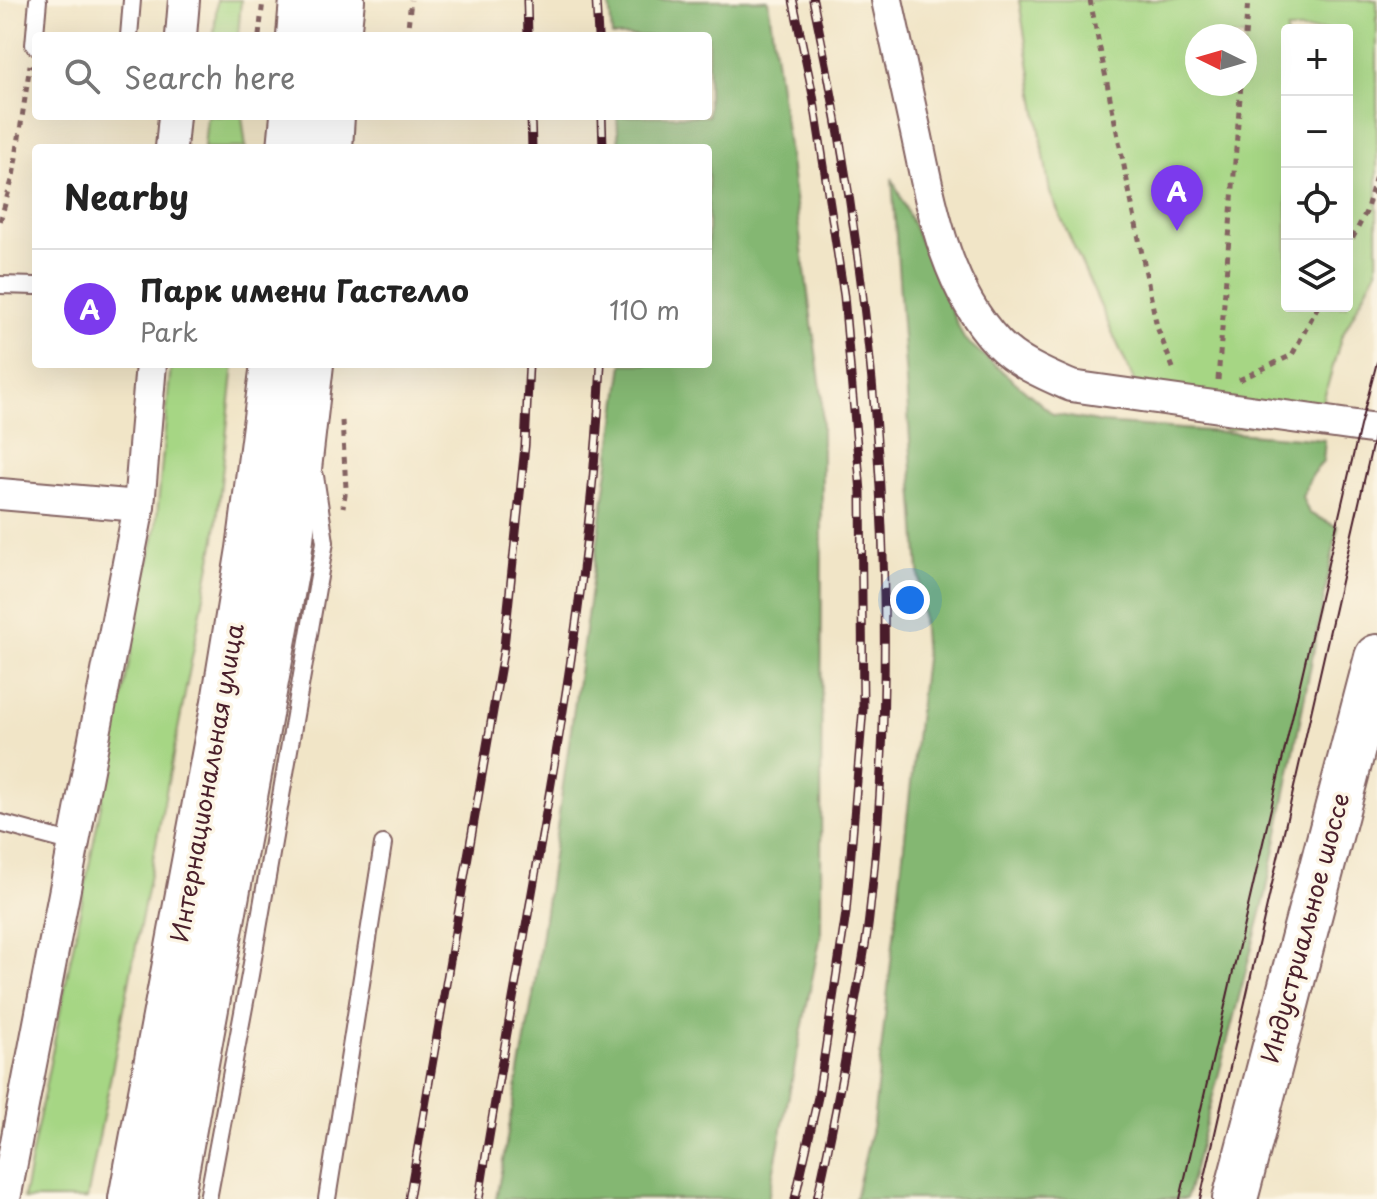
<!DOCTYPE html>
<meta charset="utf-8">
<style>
body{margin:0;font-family:"Playpen Sans",sans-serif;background:#f6f6f6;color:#222}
.controls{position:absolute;right:24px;top:24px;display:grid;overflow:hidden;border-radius:8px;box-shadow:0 8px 32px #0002}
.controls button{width:72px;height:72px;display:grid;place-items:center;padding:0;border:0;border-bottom:2px solid #e0e0e0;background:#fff;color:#222;font:40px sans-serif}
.compass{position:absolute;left:1185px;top:24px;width:72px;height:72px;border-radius:50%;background:#fff;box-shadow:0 8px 32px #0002;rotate:275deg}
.you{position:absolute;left:910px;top:600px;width:28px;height:28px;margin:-20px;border:6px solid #fff;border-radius:50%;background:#1a73e8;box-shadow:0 0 0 12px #1a73e833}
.badge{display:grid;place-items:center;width:52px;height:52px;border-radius:50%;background:#7c3aed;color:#fff;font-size:26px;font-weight:700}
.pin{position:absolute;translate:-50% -66px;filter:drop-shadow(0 2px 4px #0008)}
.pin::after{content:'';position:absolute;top:42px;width:28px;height:24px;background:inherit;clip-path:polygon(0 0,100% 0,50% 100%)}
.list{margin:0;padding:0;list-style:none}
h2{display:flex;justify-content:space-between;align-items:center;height:104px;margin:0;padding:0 32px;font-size:34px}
h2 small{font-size:26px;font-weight:400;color:#767676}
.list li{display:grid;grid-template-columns:52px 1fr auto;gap:24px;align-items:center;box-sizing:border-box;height:120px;padding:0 32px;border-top:2px solid #e0e0e0}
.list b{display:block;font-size:30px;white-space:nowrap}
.list p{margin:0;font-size:26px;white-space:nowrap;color:#767676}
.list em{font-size:26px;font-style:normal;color:#767676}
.icon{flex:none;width:44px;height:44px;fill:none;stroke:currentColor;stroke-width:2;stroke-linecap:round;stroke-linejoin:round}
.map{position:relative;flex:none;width:1377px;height:1199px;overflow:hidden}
.search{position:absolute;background:#fff;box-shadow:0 8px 32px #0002;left:32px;top:32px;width:680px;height:88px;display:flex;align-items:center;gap:20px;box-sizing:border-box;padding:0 28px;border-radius:8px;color:#767676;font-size:30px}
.panel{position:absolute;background:#fff;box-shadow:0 8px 32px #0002;left:32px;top:144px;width:680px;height:224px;border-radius:8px}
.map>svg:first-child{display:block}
</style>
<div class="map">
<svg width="1377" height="1199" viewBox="0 0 1377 1199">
<rect width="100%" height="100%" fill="#fcf5e5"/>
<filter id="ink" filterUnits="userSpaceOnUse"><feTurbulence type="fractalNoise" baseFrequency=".0125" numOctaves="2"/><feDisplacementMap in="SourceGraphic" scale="16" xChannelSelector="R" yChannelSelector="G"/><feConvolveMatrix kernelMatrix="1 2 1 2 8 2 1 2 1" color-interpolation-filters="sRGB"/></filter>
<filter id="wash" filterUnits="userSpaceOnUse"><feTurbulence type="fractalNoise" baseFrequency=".006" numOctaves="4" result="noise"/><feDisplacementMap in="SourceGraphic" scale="32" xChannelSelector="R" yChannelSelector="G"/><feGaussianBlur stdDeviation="1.8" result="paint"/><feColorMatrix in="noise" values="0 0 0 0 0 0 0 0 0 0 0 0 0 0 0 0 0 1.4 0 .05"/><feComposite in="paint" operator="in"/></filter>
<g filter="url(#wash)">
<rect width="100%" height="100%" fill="#f1e5c7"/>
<g fill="#a6d684" stroke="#787a58" stroke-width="2" fill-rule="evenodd">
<path d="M 217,0 L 241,0 L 238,36 L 214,36 Z"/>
<path d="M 1019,0 L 1377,0 L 1377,269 L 1341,338 L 1320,412 L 1227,430 L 1142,399 L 1050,193 ZM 1287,30 L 1347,30 L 1347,306 L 1287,306 ZM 1197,36 L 1245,36 L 1245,84 L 1197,84 Z"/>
<path d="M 207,116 L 242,116 L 246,148 L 204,148 Z"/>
<path d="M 171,364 L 234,364 L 215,539 L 87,1199 L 23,1199 L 156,527 Z"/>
</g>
<g fill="#84b772" stroke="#676b4e" stroke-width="2">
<path d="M 609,0 L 768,0 L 822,396 L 821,935 L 768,1199 L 496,1199 L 533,996 L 623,364 L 708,364 L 708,148 L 619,148 L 617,116 L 708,116 L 708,36 L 612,36 Z"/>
<path d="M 892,178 L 964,339 L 1053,414 L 1103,423 L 1325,440 L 1323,462 L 1312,474 L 1302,497 L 1309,513 L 1338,527 L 1266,894 L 1186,1199 L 855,1199 L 873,1123 L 925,658 Z"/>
</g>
</g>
<g filter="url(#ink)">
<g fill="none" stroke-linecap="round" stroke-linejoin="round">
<g stroke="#846462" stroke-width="20">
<g id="lane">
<path d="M 129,36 L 132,0"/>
<path d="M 34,45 L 38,0"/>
<path d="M 0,285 L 36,286"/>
<path d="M 0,823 L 74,843"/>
<path d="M 208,1199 L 250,975 L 325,542 L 315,476"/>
<path d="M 327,1199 L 383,844"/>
</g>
</g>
<g stroke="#846462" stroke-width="34">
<g id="street">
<path d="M 887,0 C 897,46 907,91 917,137 C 932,209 946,288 998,343 C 1017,363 1046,375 1071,386 L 1377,429"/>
<path d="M 181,36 L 184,0"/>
<path d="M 171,148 L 174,116"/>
<path d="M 0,494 L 139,506"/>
<path d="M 5,1199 L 139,506 L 151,364"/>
</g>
</g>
<g stroke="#846462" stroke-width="48">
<g id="secondary">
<path d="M 299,36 L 302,0"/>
<path d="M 338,36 L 342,0"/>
<path d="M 290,148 L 293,116"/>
<path d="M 330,148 L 332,116"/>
<path d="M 131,1199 L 224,702 L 249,549 L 273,364"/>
<path d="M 171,1199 L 289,556 L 311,364"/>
</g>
</g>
<g stroke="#846462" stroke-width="48">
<path id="primary" d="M 1235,1199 L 1377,657"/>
</g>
<g stroke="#846462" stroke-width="5" stroke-dasharray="6 6" stroke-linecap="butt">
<path d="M 1090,0 L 1157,327 L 1175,373"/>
<path d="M 259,36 L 263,0"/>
<path d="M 407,36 L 411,0"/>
<path d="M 1245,36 L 1248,0"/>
<path d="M 0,221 L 13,177 L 30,65"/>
<path d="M 1347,249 L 1366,212 L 1377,172"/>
<path d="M 1218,380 L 1241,84"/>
<path d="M 1239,380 L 1292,355 L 1318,306"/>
<path d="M 342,421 L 346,488 L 343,507"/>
</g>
<use href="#lane" stroke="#fff" stroke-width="16"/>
<use href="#street" stroke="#fff" stroke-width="30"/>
<use href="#secondary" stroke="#fff" stroke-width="44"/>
<use href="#primary" stroke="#fff" stroke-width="44"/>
<g stroke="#4a1f2b" stroke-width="2">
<path d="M 1180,1199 L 1360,426 L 1377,362"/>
<path d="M 1200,1199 L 1377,424"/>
</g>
<g stroke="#4a1f2b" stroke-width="9">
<g id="rail">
<path d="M 527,0 L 528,36"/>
<path d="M 596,0 L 598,36"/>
<path d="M 793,0 L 813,95 L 844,296 L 861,492 L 863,709 L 846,913 L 818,1097 L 795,1199"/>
<path d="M 813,0 C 877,301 904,611 869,918 C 866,946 860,974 855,1002 C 844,1068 832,1134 817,1199"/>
<path d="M 531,116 L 532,148"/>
<path d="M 602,116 L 603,148"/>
<path d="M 409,1199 L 504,647 L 525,446 L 529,364"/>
<path d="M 479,1199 C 522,921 588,646 601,364"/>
</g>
</g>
<use href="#rail" stroke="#fcf5e5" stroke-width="6" stroke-dasharray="18" stroke-linecap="butt"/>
</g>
</g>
<g text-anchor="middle" stroke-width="7" stroke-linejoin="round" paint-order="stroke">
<g font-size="24" fill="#4a1f2b" stroke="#fcf5e5">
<text transform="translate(208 783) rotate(-80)" y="8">Интернациональная улица</text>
<text transform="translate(1306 928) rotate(-75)" y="8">Индустриальное шоссе</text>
</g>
</g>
</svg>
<div class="controls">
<button>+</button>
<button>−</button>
<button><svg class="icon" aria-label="locate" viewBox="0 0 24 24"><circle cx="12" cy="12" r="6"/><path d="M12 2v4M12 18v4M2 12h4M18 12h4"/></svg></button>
<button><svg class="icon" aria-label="layers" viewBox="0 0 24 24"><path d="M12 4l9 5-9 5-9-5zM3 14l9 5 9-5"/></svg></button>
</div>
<svg class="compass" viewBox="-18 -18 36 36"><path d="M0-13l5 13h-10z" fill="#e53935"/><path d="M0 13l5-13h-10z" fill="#767676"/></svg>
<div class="you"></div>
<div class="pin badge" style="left:1177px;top:231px">A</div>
<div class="search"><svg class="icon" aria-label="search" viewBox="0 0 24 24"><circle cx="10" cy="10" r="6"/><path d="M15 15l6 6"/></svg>Search here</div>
<section class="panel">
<h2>Nearby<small></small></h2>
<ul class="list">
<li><span class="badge">A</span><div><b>Парк имени Гастелло</b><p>Park</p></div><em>110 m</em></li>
</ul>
</section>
</div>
